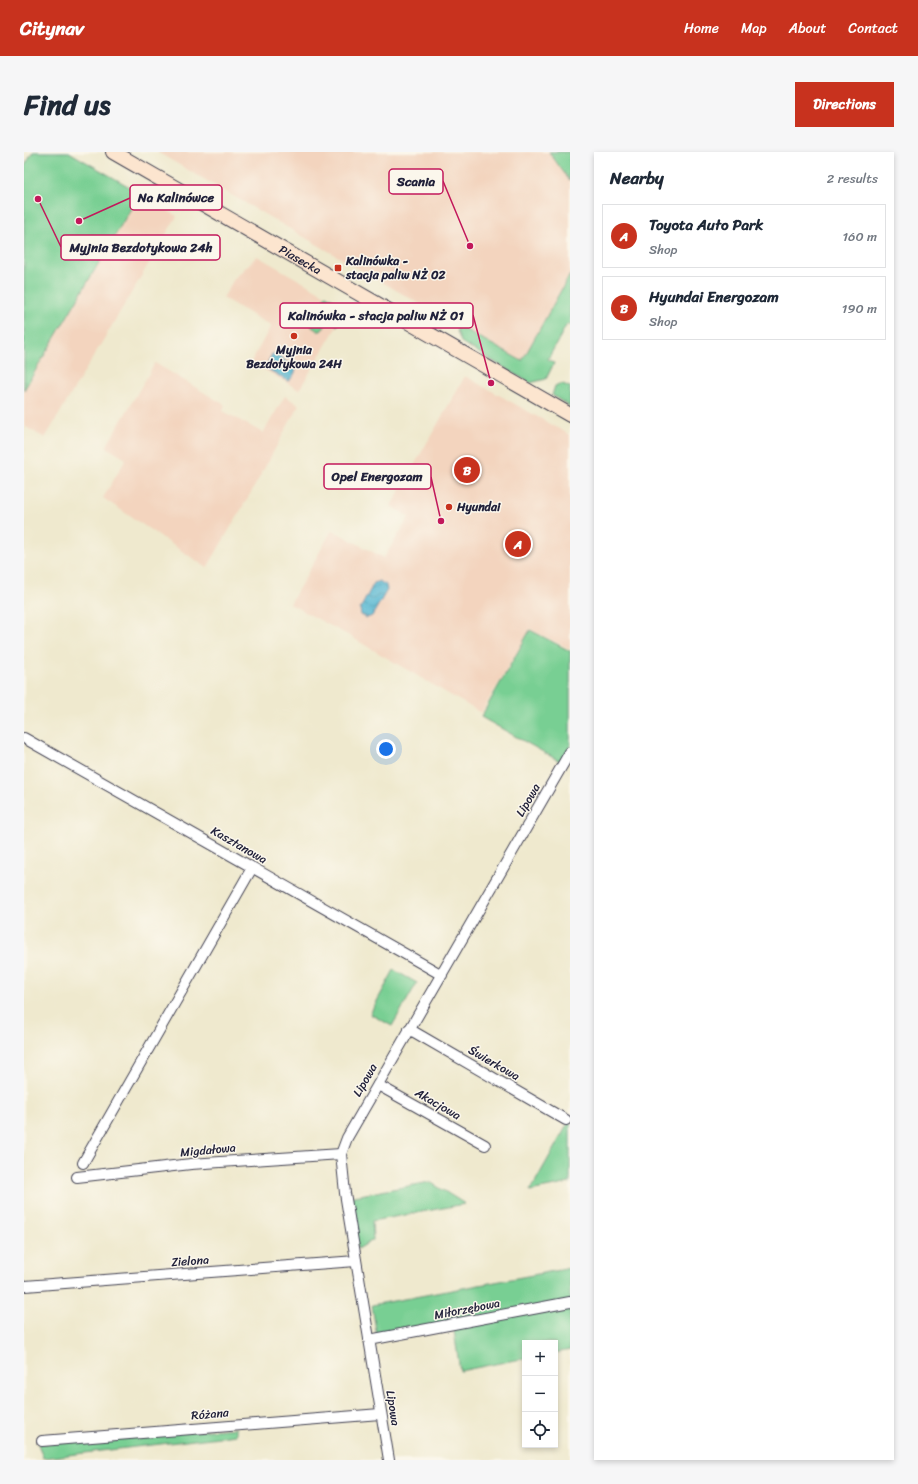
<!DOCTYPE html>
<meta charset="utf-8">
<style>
body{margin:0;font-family:Sriracha,sans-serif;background:#f6f6f7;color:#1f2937}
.controls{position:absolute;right:12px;bottom:12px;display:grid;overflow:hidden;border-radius:0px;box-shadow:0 2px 6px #0003}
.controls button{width:36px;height:36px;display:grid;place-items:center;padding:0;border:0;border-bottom:1px solid #e0e1e3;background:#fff;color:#1f2937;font:20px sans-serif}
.you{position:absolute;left:362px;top:597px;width:14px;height:14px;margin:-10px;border:3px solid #fff;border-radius:50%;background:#1a73e8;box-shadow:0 0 0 6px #1a73e833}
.badge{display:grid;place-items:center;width:26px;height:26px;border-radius:50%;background:#c8321e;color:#fff;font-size:13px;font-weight:700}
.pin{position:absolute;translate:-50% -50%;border:2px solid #fff;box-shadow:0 1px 4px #0006}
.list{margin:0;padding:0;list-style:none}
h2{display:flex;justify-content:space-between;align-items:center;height:52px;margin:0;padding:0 16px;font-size:17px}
h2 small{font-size:13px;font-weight:400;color:#747a83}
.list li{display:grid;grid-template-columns:26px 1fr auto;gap:12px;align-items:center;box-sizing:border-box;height:64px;margin:0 8px 8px;padding:0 8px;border:1px solid #e0e1e3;border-radius:0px}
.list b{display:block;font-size:15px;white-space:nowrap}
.list p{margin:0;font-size:13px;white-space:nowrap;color:#747a83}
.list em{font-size:13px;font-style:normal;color:#747a83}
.icon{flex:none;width:22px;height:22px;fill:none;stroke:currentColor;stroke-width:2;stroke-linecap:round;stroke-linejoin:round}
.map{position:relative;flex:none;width:546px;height:1308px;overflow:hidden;border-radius:0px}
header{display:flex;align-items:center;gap:24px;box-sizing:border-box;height:56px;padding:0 20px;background:#c8321e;color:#fff}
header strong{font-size:19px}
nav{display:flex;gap:22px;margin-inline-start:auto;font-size:14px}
.intro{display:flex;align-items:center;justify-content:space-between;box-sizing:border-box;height:96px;padding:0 24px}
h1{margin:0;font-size:28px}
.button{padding:10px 18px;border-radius:0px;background:#c8321e;color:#fff;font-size:14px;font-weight:700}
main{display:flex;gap:24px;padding:0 24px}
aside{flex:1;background:#fff;border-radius:0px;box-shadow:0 2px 6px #0003}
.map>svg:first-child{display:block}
</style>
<header>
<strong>Citynav</strong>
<nav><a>Home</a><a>Map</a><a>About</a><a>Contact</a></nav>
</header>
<div class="intro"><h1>Find us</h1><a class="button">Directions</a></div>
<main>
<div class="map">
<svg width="546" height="1308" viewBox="0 0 546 1308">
<defs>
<pattern id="water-waves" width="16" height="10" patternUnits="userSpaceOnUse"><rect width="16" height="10" fill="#52b6d1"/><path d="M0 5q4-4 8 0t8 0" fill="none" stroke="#4494ab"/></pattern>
</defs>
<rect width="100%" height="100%" fill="#fbf7ec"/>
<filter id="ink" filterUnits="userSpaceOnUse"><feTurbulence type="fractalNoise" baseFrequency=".025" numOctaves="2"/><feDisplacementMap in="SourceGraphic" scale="8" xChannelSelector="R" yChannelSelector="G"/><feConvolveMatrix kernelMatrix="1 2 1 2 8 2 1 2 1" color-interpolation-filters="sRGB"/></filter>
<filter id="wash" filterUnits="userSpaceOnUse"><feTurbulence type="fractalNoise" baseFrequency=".012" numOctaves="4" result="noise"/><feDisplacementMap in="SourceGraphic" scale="16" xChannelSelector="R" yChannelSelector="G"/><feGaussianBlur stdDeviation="0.9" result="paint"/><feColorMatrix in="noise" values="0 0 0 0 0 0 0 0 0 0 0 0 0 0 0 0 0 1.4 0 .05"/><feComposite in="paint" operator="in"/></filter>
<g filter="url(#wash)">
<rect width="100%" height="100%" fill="#efe9ce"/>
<g fill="#f3d4be">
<path d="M 9,0 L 45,0 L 153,64 L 21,286 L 0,274 L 0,239 L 60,136 L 0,102 L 0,15 Z"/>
<path d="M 133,0 L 525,0 L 546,29 L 546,122 L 498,209 L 422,167 Z"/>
<path d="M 233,104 L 324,156 L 275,238 L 227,210 L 247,174 L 199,146 L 210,127 Z"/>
<path d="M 131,211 L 201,253 L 199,259 L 239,281 L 261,244 L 275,253 L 229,337 L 183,416 L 79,346 L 102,307 L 82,295 Z"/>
<path d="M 441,224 L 546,283 L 546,497 L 506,477 L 457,561 L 322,482 L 266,452 L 308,378 L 360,406 L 385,365 L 367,354 Z"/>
</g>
<g fill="#78cf93" stroke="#4d7867">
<path d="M 9,0 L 45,0 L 116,41 L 0,238 L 0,15 Z"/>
<path d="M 525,0 L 546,0 L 546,29 Z"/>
<path d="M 546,122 L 546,174 L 543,172 L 524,207 L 530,211 L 522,227 L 506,231 L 437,190 L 433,179 L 433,173 L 498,209 Z"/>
<path d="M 302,143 L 324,156 L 313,174 L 309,160 L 300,151 L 300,146 Z"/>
<path d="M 278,152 L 284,152 L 304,166 L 304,170 L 297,179 L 294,179 L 288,175 L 287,171 L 290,167 L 280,161 L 276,166 L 270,165 L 269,158 L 273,154 Z"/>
<path d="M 535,232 L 539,232 L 546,235 L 546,255 L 528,243 L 531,234 Z"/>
<path d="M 506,478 L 546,499 L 546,594 L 537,610 L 457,565 Z"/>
<path d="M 370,818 L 393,831 L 368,874 L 346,862 Z"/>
<path d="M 546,968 L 546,1031 L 506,1039 Z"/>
<path d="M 406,1030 L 441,1052 L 348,1069 L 349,1088 L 334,1097 L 325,1045 Z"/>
<path d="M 546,1116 L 546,1198 L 531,1201 L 531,1191 L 501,1191 L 501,1206 L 436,1219 L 429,1172 L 353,1185 L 348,1153 Z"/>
<path d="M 212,1276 L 212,1283 L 19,1306 L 14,1292 Z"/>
</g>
<g fill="url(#water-waves)" stroke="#3a6c86">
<path d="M 248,202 L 250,202 L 272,216 C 272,220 268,227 264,229 L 242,216 L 242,214 Z"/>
<path d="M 355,429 L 362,433 L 363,438 L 348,464 L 343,466 L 337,463 L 336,457 L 350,431 Z"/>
</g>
</g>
<g filter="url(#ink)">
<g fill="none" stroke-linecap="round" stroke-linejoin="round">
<g stroke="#414051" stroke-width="12">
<g id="street">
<path d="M 0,586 L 418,823"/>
<path d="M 385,877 L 542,968"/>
<path d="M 354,933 L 461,993"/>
<path d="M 59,1011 L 228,716"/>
<path d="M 53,1025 L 167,1012 L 317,1002"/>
<path d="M 1,1134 L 332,1109"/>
<path d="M 345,1188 L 546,1150"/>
<path d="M 18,1289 L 356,1262"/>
<path d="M 365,1308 L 321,1041 L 317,1002 L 323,986 L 546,600"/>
</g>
</g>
<g stroke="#414051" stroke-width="16">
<g id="secondary">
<path id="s1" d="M 89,0 L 546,263"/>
</g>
</g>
<use href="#street" stroke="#fff" stroke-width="10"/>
<use href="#secondary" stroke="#fce5cf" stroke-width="14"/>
</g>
</g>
<g fill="#c8321e" stroke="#fbf7ec" stroke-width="1.5">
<rect x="310" y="112" width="8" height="8" rx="2"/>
<circle cx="270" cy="184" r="4"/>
<circle cx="425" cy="355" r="4"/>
</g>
<g text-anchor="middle" stroke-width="3" stroke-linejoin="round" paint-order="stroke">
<g font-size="12" fill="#22223b" stroke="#fbf7ec">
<text dy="4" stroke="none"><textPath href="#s1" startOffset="216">Piasecka</textPath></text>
<text transform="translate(504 648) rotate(-60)" y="4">Lipowa</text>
<text transform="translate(215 693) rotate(30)" y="4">Kasztanowa</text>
<text transform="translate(470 911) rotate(30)" y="4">Świerkowa</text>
<text transform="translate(341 928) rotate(-60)" y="4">Lipowa</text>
<text transform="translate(414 952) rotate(30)" y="4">Akacjowa</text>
<text transform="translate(184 998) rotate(-5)" y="4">Migdałowa</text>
<text transform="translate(166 1109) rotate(-4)" y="4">Zielona</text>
<text transform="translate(443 1157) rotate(-11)" y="4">Miłorzębowa</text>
<text transform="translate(369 1256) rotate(81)" y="4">Lipowa</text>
<text transform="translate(186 1262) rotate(-5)" y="4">Różana</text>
</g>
<g font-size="12" font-weight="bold" fill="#22223b" stroke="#fbf7ec" text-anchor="start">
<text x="322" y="113">Kalinówka -<tspan x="322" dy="14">stacja paliw NŻ 02</tspan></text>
<text x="270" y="202" text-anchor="middle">Myjnia<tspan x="270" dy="14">Bezdotykowa 24H</tspan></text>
<text x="433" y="359">Hyundai</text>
</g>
</g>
<path fill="none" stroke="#c2185b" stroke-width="1.5" d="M446 94L419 29M55 69L106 46M14 47L37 95M467 231L449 163M417 369L407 325"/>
<g fill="#c2185b" stroke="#fbf7ec" stroke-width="1.5">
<circle cx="446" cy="94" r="4"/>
<circle cx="55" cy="69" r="4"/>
<circle cx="14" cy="47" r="4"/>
<circle cx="467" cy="231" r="4"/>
<circle cx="417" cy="369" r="4"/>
</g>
<g fill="#fbf7ec" stroke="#c2185b" stroke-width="1.5">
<rect x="365" y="17" width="54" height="25" rx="4"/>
<rect x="106" y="33" width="92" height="25" rx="4"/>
<rect x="37" y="83" width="159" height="25" rx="4"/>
<rect x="256" y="151" width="193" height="25" rx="4"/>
<rect x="300" y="312" width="107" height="25" rx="4"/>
</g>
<g font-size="13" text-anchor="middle" font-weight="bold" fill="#22223b">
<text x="392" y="34">Scania</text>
<text x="152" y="50">Na Kalinówce</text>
<text x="117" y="100">Myjnia Bezdotykowa 24h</text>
<text x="352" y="168">Kalinówka - stacja paliw NŻ 01</text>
<text x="353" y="329">Opel Energozam</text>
</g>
</svg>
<div class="controls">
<button>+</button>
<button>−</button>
<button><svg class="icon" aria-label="locate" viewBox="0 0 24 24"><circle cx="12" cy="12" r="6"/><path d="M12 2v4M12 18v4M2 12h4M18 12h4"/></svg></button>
</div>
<div class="you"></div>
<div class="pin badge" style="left:494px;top:392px">A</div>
<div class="pin badge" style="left:443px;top:318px">B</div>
</div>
<aside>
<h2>Nearby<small>2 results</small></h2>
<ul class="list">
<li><span class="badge">A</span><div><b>Toyota Auto Park</b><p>Shop</p></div><em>160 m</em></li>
<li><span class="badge">B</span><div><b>Hyundai Energozam</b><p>Shop</p></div><em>190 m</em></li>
</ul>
</aside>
</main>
